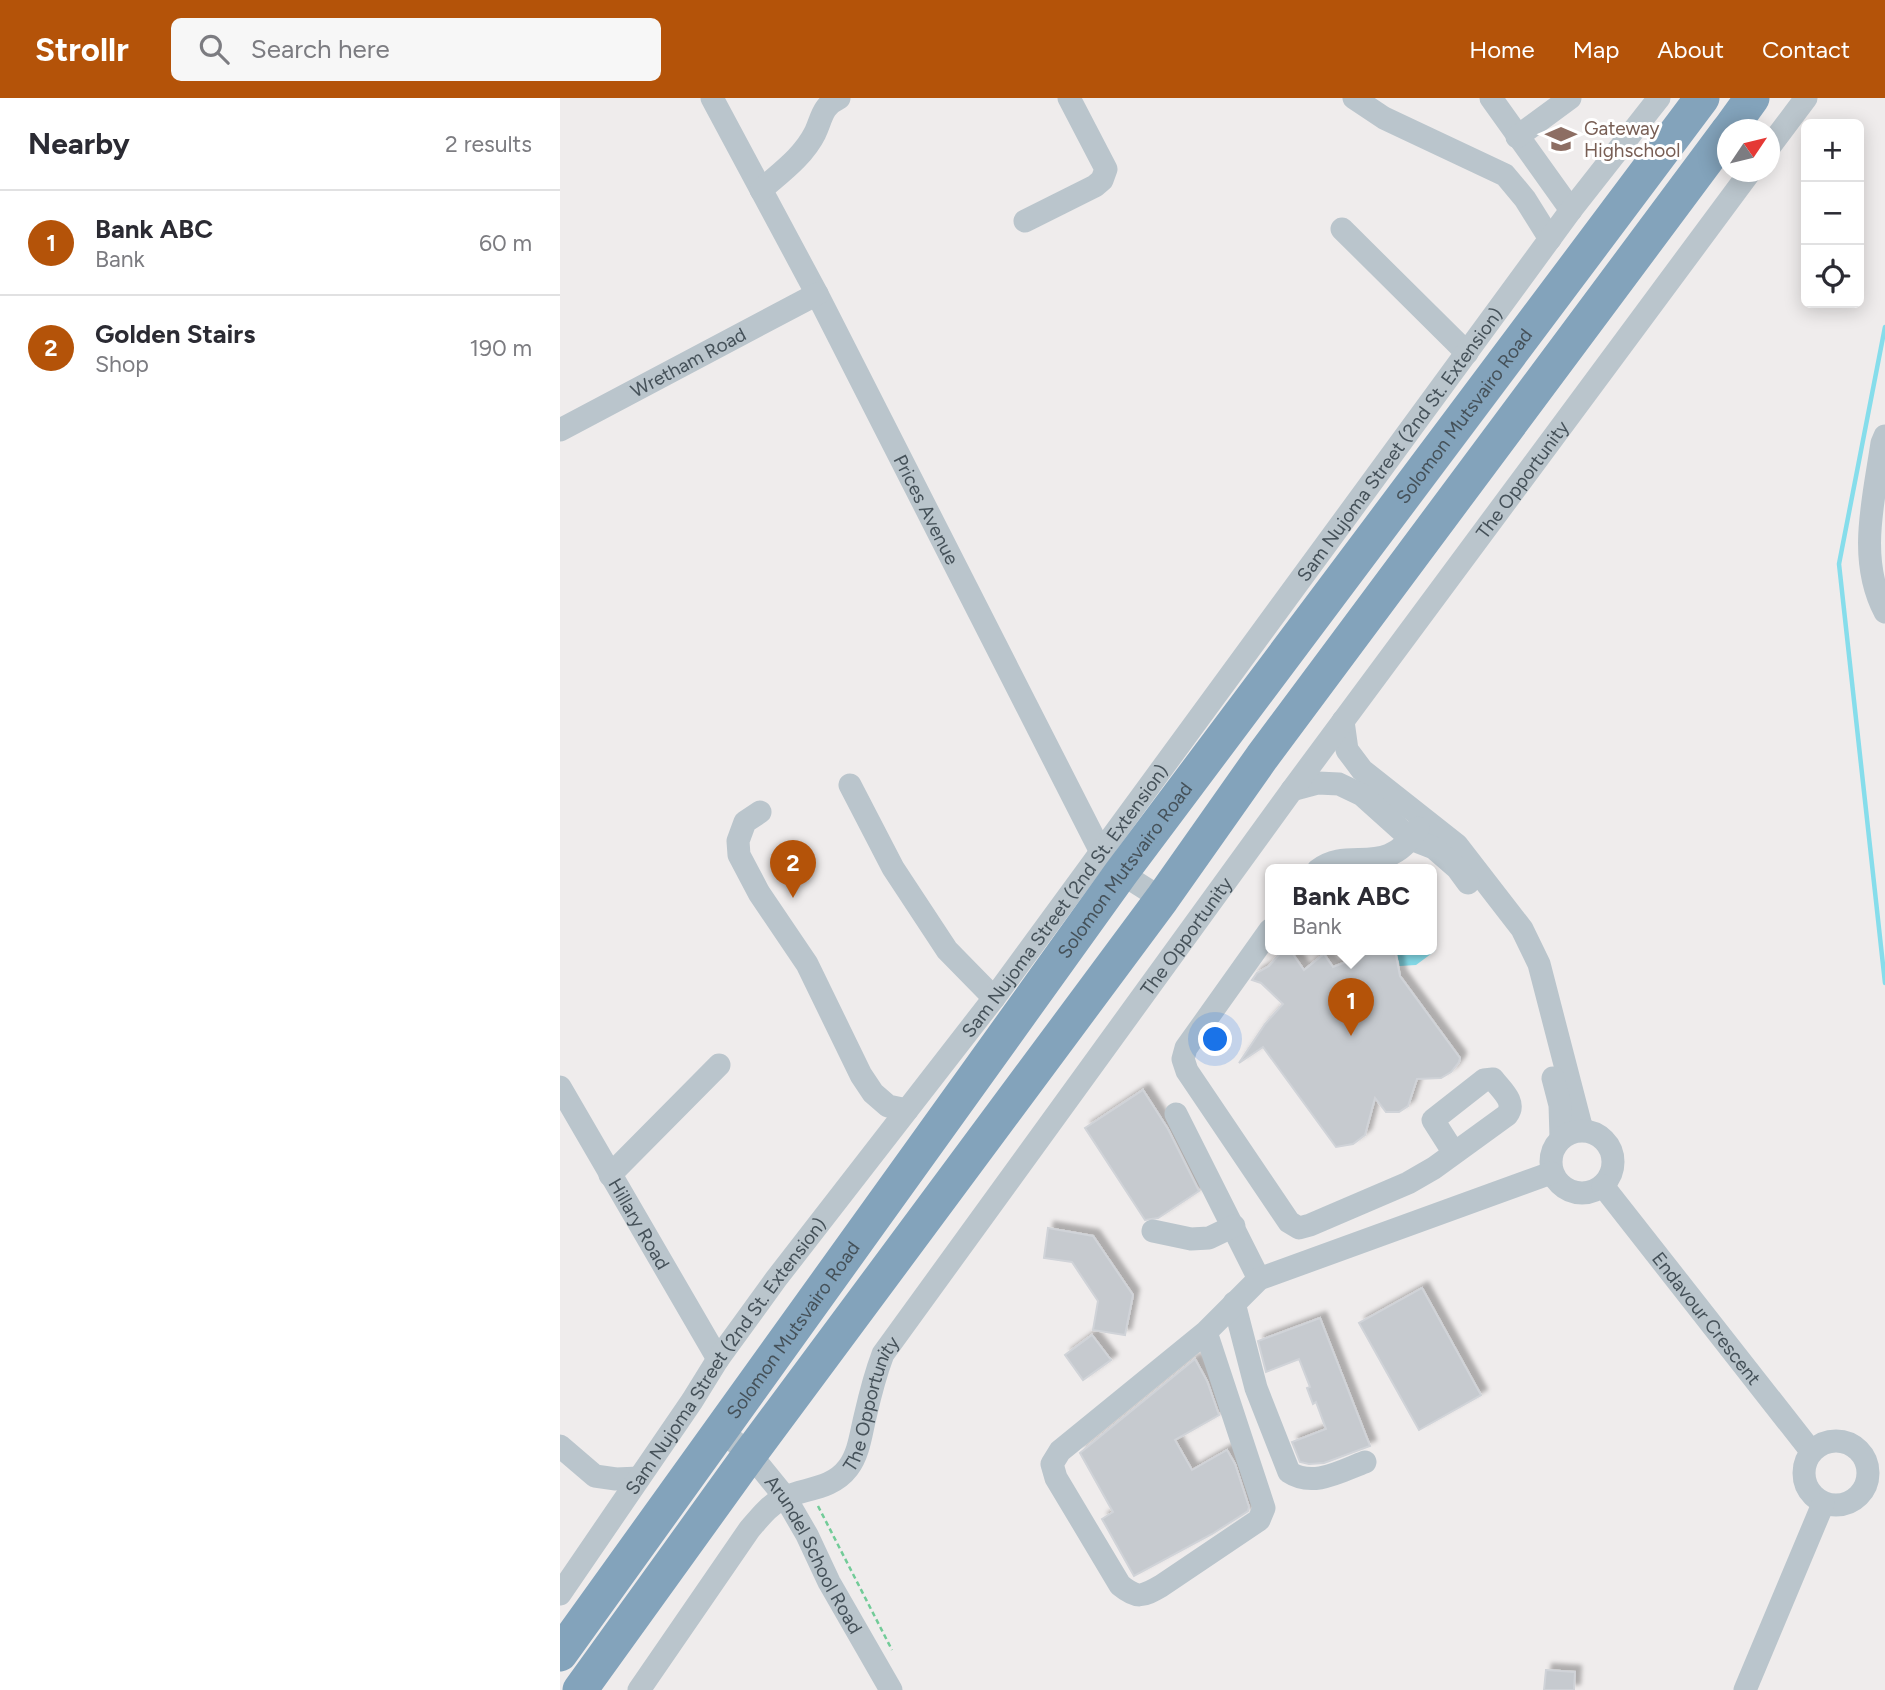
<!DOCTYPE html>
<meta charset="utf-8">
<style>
body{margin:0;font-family:Figtree,sans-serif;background:#f7f7f7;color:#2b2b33}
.controls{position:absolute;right:21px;top:21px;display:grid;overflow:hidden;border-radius:10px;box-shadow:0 4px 18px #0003}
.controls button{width:63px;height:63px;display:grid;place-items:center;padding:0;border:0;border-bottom:2px solid #e1e1e2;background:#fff;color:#2b2b33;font:35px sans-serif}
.compass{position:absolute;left:1157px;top:21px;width:63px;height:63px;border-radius:50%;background:#fff;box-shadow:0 4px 18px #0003;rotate:55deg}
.you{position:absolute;left:656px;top:942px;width:24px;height:24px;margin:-18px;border:5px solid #fff;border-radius:50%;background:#1a73e8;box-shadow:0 0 0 10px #1a73e833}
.badge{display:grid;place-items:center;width:46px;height:46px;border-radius:50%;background:#b45309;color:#fff;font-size:23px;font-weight:700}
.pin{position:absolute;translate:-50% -58px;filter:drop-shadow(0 2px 4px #0008)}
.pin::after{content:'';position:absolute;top:37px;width:24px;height:21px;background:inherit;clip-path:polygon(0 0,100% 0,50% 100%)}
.popup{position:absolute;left:705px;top:766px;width:172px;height:91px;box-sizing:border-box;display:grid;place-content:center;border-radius:10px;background:#fff;filter:drop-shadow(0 2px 5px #0005);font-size:23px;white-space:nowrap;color:#7c7c81}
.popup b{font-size:26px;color:#2b2b33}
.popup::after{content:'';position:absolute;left:50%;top:100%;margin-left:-14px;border:14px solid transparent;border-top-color:#fff}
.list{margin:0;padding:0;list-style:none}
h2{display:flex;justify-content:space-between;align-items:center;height:91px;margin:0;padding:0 28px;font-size:30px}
h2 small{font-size:23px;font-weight:400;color:#7c7c81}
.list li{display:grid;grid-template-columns:46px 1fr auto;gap:21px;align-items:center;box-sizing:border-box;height:105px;padding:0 28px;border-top:2px solid #e1e1e2}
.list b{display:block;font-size:26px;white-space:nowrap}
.list p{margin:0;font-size:23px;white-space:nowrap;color:#7c7c81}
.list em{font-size:23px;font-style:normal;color:#7c7c81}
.icon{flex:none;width:38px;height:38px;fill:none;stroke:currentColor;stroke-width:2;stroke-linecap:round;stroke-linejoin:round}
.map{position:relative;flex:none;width:1325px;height:1592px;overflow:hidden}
header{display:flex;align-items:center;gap:42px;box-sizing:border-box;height:98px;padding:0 35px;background:#b45309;color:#fff}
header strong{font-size:33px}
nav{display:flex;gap:38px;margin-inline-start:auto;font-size:24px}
.search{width:490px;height:63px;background:#f7f7f7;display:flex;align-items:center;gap:18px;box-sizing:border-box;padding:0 24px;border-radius:10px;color:#7c7c81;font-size:26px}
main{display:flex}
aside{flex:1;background:#fff}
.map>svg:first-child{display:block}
</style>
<header>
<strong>Strollr</strong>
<div class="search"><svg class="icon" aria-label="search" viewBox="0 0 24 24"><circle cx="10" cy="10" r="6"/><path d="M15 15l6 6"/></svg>Search here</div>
<nav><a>Home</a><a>Map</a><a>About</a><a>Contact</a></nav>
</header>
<main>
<aside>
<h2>Nearby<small>2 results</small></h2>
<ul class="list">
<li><span class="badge">1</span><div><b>Bank ABC</b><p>Bank</p></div><em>60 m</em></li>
<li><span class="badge">2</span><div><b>Golden Stairs</b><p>Shop</p></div><em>190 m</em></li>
</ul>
</aside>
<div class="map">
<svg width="1325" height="1592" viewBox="0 0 1325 1592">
<defs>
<filter id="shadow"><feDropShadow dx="6" dy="-6" stdDeviation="2" flood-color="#0004"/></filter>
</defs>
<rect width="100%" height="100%" fill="#efecec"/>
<path fill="#86ddeb" d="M 872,826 L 875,835 L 875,853 L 856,867 L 840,868 L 836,852 L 872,852 Z"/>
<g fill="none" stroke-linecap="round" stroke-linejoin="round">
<path stroke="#86ddeb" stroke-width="4.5" d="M 1325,229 L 1279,466 L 1325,885"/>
</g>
<g fill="#c6cacf" stroke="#d0d3d8" stroke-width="2" filter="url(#shadow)">
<path d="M 723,852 L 730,852 L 744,872 L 764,856 L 773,869 L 817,852 L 835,852 L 840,878 L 900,960 L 899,964 L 891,974 L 881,980 L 857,981 L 848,1008 L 839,1014 L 826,1014 L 815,1000 L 805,1037 L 793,1046 L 776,1049 L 703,949 L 679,965 L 705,926 L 723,906 L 701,885 L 692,882 L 697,875 L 709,868 Z"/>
<path d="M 583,992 L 608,1031 L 639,1093 L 598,1120 L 585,1122 L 525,1030 Z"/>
<path d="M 488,1130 L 533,1138 L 573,1197 L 565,1237 L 533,1232 L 538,1203 L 512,1164 L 484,1160 Z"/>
<path d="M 862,1190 L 921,1297 L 859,1332 L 799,1225 Z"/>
<path d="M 760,1220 L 810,1348 L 764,1365 L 749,1366 L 740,1364 L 732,1344 L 766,1331 L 756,1304 L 753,1306 L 747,1290 L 750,1289 L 739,1261 L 706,1274 L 698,1243 Z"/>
<path d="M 532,1237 L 551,1262 L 523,1282 L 505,1257 Z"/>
<path d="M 635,1261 L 647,1283 L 659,1317 L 615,1342 L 632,1372 L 667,1352 L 675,1366 L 689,1409 L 688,1413 L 652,1436 L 574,1478 L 542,1421 L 553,1414 L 520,1355 Z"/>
<path d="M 986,1572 L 1015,1574 L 1014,1592 L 984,1592 Z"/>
</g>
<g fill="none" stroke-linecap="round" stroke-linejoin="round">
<path stroke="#72cb98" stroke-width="2.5" stroke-dasharray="5 3.5" stroke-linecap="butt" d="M 258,1408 L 332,1552"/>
<g stroke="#bac5cc" stroke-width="23">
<path id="s1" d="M 152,0 L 257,196 L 541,754 L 561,775 L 602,801"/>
<path d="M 794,0 L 824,20 L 945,77 L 965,101 L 990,141"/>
<path d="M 931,0 L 1011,112"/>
<path d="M 957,39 L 1010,0"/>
<path d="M 1210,48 L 1246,0"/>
<path d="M 201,92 C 220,75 243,59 255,35 C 262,20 262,8 279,0"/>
<path d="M 465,123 L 535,88 L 542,82 L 546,71 L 509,0"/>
<path d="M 782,131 L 907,255"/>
<path id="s2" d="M 0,332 L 257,196"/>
<path d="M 1325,338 L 1322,345 C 1314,401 1297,461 1325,514"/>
<path d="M 783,623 L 787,652 L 802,672 L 897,747 L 962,831 L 979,866 L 1022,1032"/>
<path d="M 290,687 L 333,770 L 387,852 L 434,900"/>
<path d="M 732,692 L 758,685 L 779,686 L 802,697 L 851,741 L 874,750 L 897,770 L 908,785"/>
<path d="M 200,714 L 185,724 L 178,743 L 179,757 L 199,795 L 247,866 L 301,977 L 313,995 L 328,1008 L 347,1012"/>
<path d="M 758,772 C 790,747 826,782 858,730"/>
<path d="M 710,832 L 626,950 L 623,961 L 627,973 L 729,1124 L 739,1130 L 750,1127 L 848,1085 L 874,1070 L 947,1017 C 957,1004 941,992 933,981 L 924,982 L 873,1022 L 894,1055"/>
<path d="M 993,980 L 1000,1007 L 1001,1039"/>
<path id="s3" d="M 0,989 L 158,1261"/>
<path d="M 616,1016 L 699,1181"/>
<circle cx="1022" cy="1064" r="31"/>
<path d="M 50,1077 L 159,967"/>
<path id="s4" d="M 1043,1088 L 1251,1353"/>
<path d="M 593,1133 L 631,1141 L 649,1140 L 674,1128"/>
<path d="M 674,1205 L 696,1290 L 729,1374 C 753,1390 781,1373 805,1364"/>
<path d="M 646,1234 L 704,1410 L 699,1422 L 601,1488 C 582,1499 577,1501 560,1487 L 496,1380 L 492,1366 L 500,1353 L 646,1234 L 699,1181 L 991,1075"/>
<path id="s5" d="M 160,1332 L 190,1356 L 225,1399 L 247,1437 L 269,1484 L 331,1592"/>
<circle cx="1276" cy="1375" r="32"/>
<path d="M 0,1348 L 35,1378 L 56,1381 L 79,1380"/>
<path id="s6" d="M 0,1496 L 132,1303 L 158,1261 L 216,1181 L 434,900 L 1011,112 L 1099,0"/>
<path id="s7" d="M 79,1592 L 189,1432 C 200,1419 210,1406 225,1399 C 247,1390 272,1391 288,1370 C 299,1356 301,1335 305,1319 C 310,1297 315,1277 323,1256 L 732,692 L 1190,74"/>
<path d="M 1185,1592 L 1263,1406"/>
</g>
<g stroke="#83a3bb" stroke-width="35">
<path d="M 1169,32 L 1192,0"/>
<path id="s8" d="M 0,1556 L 561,775 L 1142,0"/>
<path d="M 20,1592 L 190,1356 L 602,801 L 702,659 L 1168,33"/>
</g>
</g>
<defs>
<g id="school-bare" transform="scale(2.415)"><path d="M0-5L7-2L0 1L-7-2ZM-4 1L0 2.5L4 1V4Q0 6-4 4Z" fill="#8d6e63" stroke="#fff" stroke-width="2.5" paint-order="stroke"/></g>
</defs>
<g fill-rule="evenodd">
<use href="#school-bare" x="1001" y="41"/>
</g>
<g text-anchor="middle" stroke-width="6" stroke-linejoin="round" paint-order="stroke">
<g font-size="19" fill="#785e54" stroke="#fff" text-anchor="start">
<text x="1024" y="37">Gateway<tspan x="1024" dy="22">Highschool</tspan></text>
</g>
<g font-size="19" fill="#455159" stroke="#fff">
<text dy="7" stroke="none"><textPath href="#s2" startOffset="145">Wretham Road</textPath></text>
<text dy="7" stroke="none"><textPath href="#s8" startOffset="1533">Solomon Mutsvairo Road</textPath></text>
<text dy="7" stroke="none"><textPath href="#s6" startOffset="1424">Sam Nujoma Street (2nd St. Extension)</textPath></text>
<text dy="7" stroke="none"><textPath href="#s7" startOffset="1517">The Opportunity</textPath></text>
<text dy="7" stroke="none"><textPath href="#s1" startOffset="464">Prices Avenue</textPath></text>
<text dy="7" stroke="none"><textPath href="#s8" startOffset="966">Solomon Mutsvairo Road</textPath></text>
<text dy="7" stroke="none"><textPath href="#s6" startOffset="858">Sam Nujoma Street (2nd St. Extension)</textPath></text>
<text dy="7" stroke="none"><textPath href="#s7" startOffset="950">The Opportunity</textPath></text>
<text dy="7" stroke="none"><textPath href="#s3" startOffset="158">Hillary Road</textPath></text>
<text dy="7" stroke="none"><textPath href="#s4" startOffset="168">Endavour Crescent</textPath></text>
<text dy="7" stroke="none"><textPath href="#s8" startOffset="399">Solomon Mutsvairo Road</textPath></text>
<text dy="7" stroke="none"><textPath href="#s6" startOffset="290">Sam Nujoma Street (2nd St. Extension)</textPath></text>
<text dy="7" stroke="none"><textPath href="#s7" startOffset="383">The Opportunity</textPath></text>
<text dy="7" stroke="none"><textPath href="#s5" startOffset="158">Arundel School Road</textPath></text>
</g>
</g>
</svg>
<div class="controls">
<button>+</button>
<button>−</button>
<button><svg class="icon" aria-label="locate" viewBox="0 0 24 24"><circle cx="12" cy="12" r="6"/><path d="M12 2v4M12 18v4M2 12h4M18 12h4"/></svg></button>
</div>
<svg class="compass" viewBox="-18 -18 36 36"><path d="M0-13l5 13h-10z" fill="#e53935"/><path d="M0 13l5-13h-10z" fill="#7c7c81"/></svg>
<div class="you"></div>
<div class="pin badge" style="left:791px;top:938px">1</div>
<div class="popup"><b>Bank ABC</b>Bank</div>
<div class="pin badge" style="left:233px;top:800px">2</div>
</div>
</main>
